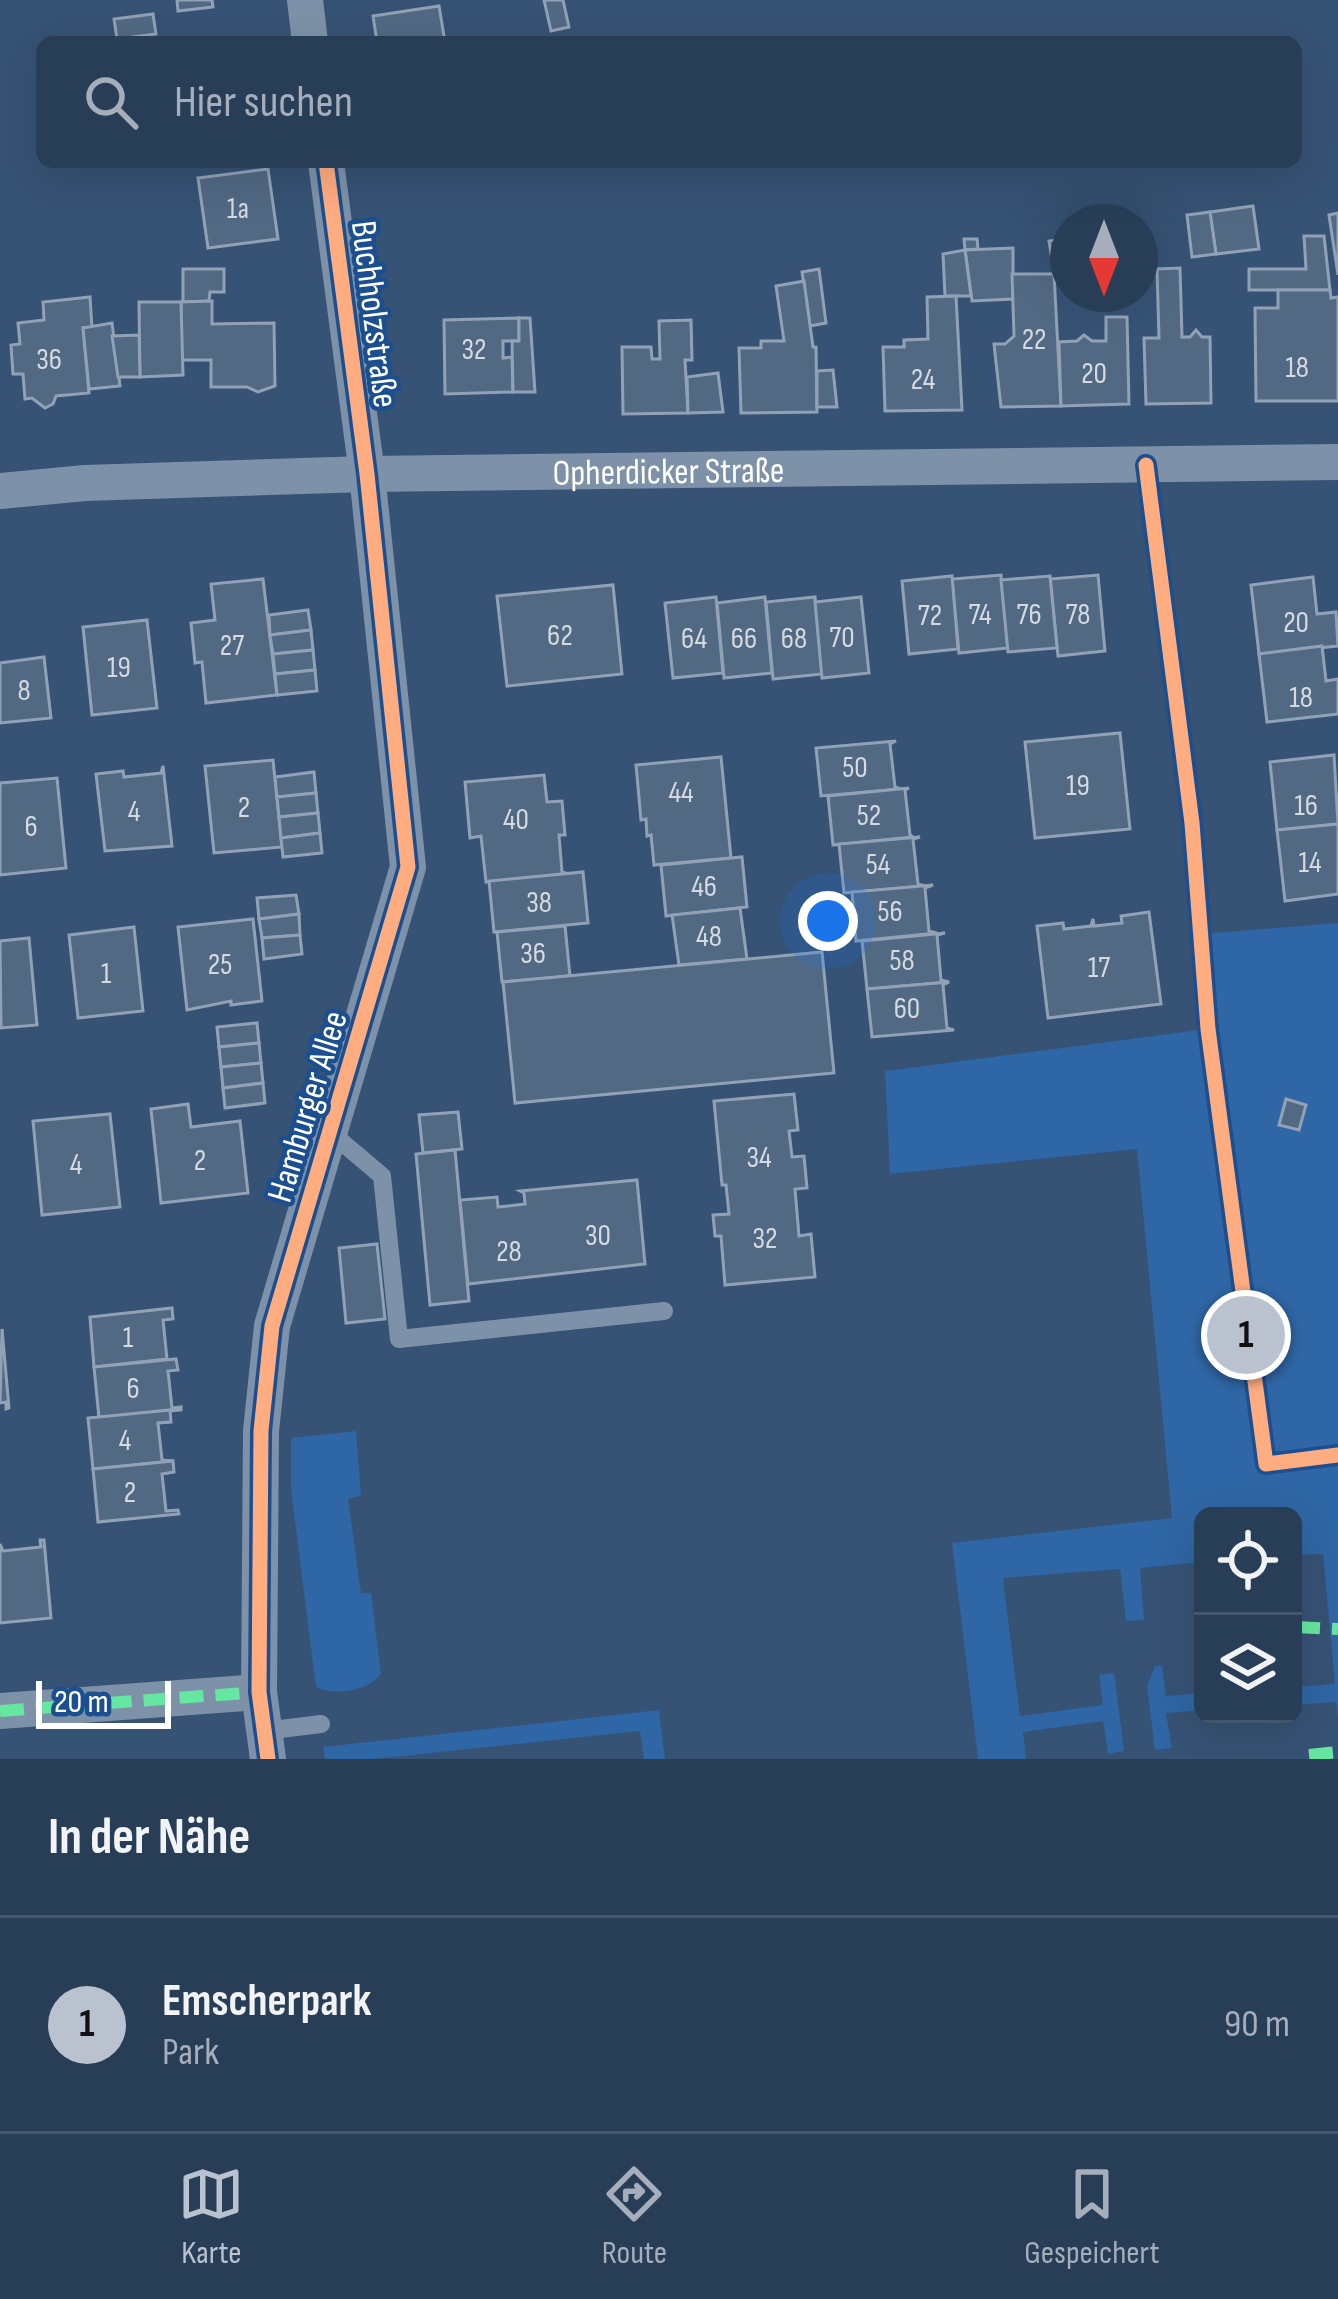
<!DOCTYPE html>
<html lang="de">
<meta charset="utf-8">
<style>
body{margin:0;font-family:"Sofia Sans Condensed",sans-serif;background:#344961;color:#f1f3f6}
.controls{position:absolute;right:36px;bottom:36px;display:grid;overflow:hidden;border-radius:18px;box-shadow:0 12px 48px #0002}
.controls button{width:108px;height:108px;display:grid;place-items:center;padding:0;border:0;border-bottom:3px solid #44576d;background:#283e57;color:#f1f3f6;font:60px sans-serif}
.compass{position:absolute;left:1050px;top:204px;width:108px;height:108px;border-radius:50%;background:#283e57;box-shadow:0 12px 48px #0002;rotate:180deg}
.scale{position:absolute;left:36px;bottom:30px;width:135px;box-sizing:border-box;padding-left:12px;border:6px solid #fff;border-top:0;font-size:33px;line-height:42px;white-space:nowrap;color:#fff;-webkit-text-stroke:9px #1b4f8f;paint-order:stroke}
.you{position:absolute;left:828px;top:921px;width:42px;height:42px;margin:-30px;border:9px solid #fff;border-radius:50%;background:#1a73e8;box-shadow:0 0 0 18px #1a73e833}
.badge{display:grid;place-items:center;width:78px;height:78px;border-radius:50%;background:#b9c2ce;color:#111;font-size:39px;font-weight:700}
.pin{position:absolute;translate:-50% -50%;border:6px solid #fff;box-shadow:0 3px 12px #0006}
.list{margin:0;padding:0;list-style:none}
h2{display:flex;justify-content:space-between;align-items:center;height:156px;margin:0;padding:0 48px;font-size:51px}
h2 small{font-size:39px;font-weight:400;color:#a5aeba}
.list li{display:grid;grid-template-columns:78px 1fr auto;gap:36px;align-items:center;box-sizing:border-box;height:216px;padding:0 48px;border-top:3px solid #44576d}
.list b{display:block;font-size:45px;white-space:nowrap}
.list p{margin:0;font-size:39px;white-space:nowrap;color:#a5aeba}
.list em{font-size:39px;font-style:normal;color:#a5aeba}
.icon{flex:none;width:66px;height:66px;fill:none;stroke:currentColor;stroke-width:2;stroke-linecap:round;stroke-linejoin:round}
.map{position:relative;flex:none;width:1338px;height:1759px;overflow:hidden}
.search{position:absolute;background:#283e57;box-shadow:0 12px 48px #0002;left:36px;right:36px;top:36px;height:132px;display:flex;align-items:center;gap:30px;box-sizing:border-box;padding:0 42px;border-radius:18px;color:#a5aeba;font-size:45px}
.sheet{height:372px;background:#283e57}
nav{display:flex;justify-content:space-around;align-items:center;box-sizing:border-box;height:168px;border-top:3px solid #44576d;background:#283e57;font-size:33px;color:#a5aeba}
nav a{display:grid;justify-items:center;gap:6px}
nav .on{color:#b9c2ce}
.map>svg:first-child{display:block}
</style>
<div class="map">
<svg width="1338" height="1759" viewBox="0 0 1338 1759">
<rect width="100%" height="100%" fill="#365274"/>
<g fill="#2f66a5">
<path d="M 1338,923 L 1338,1720 L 1336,1702 L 1293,1705 L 1293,1687 L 1335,1684 L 1323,1554 L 1293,1555 L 1293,1516 L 1203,1516 L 1203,1562 L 1140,1568 L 1144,1620 L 1126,1621 L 1120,1569 L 1003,1578 L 1020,1716 L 1103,1705 L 1099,1675 L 1114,1673 L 1124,1751 L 1108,1754 L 1103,1721 L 1023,1732 L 1026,1759 L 978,1759 L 952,1543 L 1172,1518 L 1137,1149 L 890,1174 L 885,1071 L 1207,1029 L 1200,934 Z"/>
<path d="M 356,1431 L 361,1496 L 348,1499 L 361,1593 L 371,1593 L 381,1674 C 369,1691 334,1696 316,1687 L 291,1489 L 291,1438 Z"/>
<path d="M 1155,1666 L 1162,1666 L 1166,1696 L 1203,1693 L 1203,1710 L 1166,1713 L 1172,1748 L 1155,1750 L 1147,1686 Z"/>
<path d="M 659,1710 L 665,1759 L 644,1759 L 640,1731 L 374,1759 L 325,1759 L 323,1747 Z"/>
</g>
<g fill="#526984" stroke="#92a2b6" stroke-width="3">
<path d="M 177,0 L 212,0 L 213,7 L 178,11 Z"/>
<path d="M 544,0 L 563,0 L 569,27 L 551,31 Z"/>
<path d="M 439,6 L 445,42 L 377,42 L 373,16 Z"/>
<path d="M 153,14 L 156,34 L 117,39 L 114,19 Z"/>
<path d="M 268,169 L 278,239 L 208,248 L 198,178 Z"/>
<path d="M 1253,206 L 1259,249 L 1216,254 L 1210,212 Z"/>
<path d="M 1210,212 L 1216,254 L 1192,257 L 1187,215 Z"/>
<path d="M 1338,213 L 1338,275 L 1329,215 Z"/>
<path d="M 1304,236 L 1324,236 L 1330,290 L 1249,290 L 1249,269 L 1306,269 Z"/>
<path d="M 964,239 L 977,239 L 978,249 L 965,250 Z"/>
<path d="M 1064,239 L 1068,270 L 1054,272 L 1049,241 Z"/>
<path d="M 1013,248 L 1013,299 L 972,301 L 965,250 Z"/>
<path d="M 965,250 L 971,296 L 945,296 L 943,254 Z"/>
<path d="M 1180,268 L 1182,337 L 1190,337 L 1196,330 L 1202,337 L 1210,337 L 1211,403 L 1146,404 L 1144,338 L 1159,338 L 1157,269 Z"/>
<path d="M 183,269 L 224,269 L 224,292 L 210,292 L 209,301 L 183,302 Z"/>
<path d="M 819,269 L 826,323 L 810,326 L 802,272 Z"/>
<path d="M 1012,274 L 1054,274 L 1061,406 L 1001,407 L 994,344 L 1005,344 L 1014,336 Z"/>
<path d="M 804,281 L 813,347 L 816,347 L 817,412 L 741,413 L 739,348 L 761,348 L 761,341 L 784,341 L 776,286 Z"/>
<path d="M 1278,290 L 1330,290 L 1331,298 L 1338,297 L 1338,401 L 1256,401 L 1255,308 L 1278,308 Z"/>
<path d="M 956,296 L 962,410 L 885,411 L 883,347 L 904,347 L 904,340 L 928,339 L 927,297 Z"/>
<path d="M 90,297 L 92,328 L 83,328 L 89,393 L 56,396 L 53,404 L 45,408 L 32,398 L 25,399 L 23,374 L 13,374 L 11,345 L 20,344 L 18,323 L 44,320 L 43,302 Z"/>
<path d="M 212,301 L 212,324 L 274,323 L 275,386 L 258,392 L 247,387 L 211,387 L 211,360 L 181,360 L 181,302 Z"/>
<path d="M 139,302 L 181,302 L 183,375 L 140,377 Z"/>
<path d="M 1106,317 L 1127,317 L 1129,404 L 1061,406 L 1059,342 L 1077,341 L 1084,335 L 1092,341 L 1106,341 Z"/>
<path d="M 519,318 L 519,341 L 503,341 L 503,358 L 512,357 L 513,392 L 445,394 L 444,320 Z"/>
<path d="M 519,318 L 530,318 L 535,392 L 513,392 L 512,341 L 519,341 Z"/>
<path d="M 691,320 L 692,360 L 685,360 L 688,413 L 623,414 L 622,347 L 651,347 L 652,359 L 660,359 L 659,321 Z"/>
<path d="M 112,323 L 120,386 L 89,389 L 83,328 Z"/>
<path d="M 139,335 L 140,377 L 118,377 L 112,336 Z"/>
<path d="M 833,370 L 837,407 L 817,407 L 817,371 Z"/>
<path d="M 718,373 L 723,412 L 688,413 L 687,377 Z"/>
<path d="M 1001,575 L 1008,648 L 959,653 L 952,579 Z"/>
<path d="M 1098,575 L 1105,651 L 1058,656 L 1050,579 Z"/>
<path d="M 952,576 L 958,649 L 909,654 L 902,581 Z"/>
<path d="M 1050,576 L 1057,648 L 1008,652 L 1001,580 Z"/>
<path d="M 1313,577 L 1317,614 L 1336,612 L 1338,646 L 1259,654 L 1251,585 Z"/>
<path d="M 263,579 L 277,695 L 206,703 L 202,662 L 195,663 L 191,623 L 215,620 L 211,584 Z"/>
<path d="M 613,585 L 622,674 L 507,686 L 497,596 Z"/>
<path d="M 716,597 L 723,673 L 673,678 L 665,603 Z"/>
<path d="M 765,597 L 772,673 L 724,678 L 717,603 Z"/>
<path d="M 815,597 L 822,674 L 773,679 L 766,602 Z"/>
<path d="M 861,597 L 869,673 L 822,678 L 815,602 Z"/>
<path d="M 308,610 L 311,630 L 270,635 L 269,615 Z"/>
<path d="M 147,620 L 157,708 L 92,715 L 83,627 Z"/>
<path d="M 311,630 L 313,650 L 273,654 L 270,635 Z"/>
<path d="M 1322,646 L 1326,681 L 1338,679 L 1338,714 L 1267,722 L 1259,654 Z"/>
<path d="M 313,650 L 315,670 L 275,674 L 273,654 Z"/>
<path d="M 44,657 L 51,718 L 0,723 L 0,663 Z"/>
<path d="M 315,670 L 317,691 L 277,695 L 275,674 Z"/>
<path d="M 1120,733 L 1130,829 L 1035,838 L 1025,742 Z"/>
<path d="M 896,741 L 890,744 L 895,787 L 901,789 L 821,796 L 816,748 Z"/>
<path d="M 1334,755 L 1338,824 L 1277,830 L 1270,762 Z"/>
<path d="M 721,757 L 731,858 L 654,865 L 651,835 L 647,836 L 646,819 L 641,820 L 636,765 Z"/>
<path d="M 273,760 L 282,847 L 214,853 L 205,766 Z"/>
<path d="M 163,766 L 172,846 L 105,851 L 96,774 L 123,771 L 124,777 L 161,773 Z"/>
<path d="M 314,772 L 316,793 L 277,797 L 275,777 Z"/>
<path d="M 544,775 L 547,802 L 562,801 L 565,835 L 559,835 L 562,872 L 569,874 L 486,882 L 481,836 L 470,838 L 465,782 Z"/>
<path d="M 57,778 L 66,868 L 0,875 L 0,783 Z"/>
<path d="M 909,788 L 905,790 L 910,835 L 913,837 L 833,845 L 828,796 Z"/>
<path d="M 316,793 L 318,813 L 279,817 L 277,797 Z"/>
<path d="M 318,813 L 320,833 L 281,838 L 279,817 Z"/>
<path d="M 1338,824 L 1338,894 L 1285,901 L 1277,830 Z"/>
<path d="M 320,833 L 322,853 L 283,857 L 281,838 Z"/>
<path d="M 920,837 L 913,839 L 918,884 L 925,886 L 844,893 L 839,844 Z"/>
<path d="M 742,857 L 747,907 L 666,916 L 661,865 Z"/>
<path d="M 583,872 L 588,923 L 494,932 L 489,881 Z"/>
<path d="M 933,885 L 925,888 L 929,931 L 937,933 L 856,941 L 852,892 Z"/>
<path d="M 296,895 L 299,914 L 259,919 L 257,898 Z"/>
<path d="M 740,908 L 747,959 L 679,965 L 672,915 Z"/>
<path d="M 1149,912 L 1161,1004 L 1048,1018 L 1037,926 L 1063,923 L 1064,929 L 1091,926 L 1093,919 L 1094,926 L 1122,923 L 1121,916 Z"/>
<path d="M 299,914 L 300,935 L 262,938 L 259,919 Z"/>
<path d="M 253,919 L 262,1001 L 231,1005 L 231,1001 L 187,1010 L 178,927 Z"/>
<path d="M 565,926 L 570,976 L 502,982 L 497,932 Z"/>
<path d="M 134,927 L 143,1011 L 78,1018 L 69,935 Z"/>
<path d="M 945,933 L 937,935 L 941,980 L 949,982 L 867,989 L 862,941 Z"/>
<path d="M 300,935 L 302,954 L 264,959 L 262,938 Z"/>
<path d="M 29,938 L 37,1025 L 1,1028 L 0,941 Z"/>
<path d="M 822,952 L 834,1073 L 515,1103 L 503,982 Z"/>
<path d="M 949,982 L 943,985 L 947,1028 L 954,1030 L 872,1037 L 867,989 Z"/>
<path d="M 257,1023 L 259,1043 L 219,1047 L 217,1027 Z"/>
<path d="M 259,1043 L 261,1063 L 221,1067 L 219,1047 Z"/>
<path d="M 261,1063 L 263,1083 L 223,1088 L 221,1067 Z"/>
<path d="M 263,1083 L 265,1103 L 225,1108 L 223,1088 Z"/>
<path d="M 794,1094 L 798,1130 L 789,1131 L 792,1157 L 804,1156 L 807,1188 L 795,1189 L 799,1236 L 811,1234 L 815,1277 L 725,1285 L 721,1236 L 715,1236 L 713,1215 L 729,1214 L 726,1185 L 722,1185 L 714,1101 Z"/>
<path d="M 1286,1099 L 1306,1105 L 1299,1130 L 1279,1125 Z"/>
<path d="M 188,1104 L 191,1127 L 240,1121 L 248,1193 L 161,1203 L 151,1109 Z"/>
<path d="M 458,1112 L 462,1149 L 423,1153 L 419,1115 Z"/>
<path d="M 110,1114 L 120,1207 L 42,1215 L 33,1121 Z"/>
<path d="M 455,1150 L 469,1301 L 430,1305 L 416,1154 Z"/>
<path d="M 637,1180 L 645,1264 L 468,1284 L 460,1200 L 497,1197 L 498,1207 L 525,1204 L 524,1193 L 520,1191 Z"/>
<path d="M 377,1244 L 385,1319 L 346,1323 L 339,1248 Z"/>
<path d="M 172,1308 L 173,1319 L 163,1320 L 167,1359 L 94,1367 L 90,1317 Z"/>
<path d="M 2,1329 L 9,1408 L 6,1409 L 6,1402 L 0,1403 Z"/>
<path d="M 176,1359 L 178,1370 L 168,1371 L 172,1408 L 181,1407 L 181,1410 L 99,1418 L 94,1367 Z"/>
<path d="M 170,1410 L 171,1422 L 158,1423 L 162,1460 L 173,1461 L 93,1469 L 88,1418 Z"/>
<path d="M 173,1461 L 174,1472 L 162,1474 L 166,1511 L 178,1510 L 179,1514 L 98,1522 L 93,1469 Z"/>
<path d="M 40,1540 L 44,1540 L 51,1618 L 0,1623 L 0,1544 L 3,1551 L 41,1547 Z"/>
</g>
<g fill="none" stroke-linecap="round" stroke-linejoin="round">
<g stroke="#7d92a8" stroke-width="18">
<path d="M 330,1132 L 382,1176 L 399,1339 L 664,1311"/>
<path d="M 264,1731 L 321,1724"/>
</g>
<g stroke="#7d92a8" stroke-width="36">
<path d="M 305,0 L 310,42"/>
<path id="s1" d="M 0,491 L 85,483 L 367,474 L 1338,462"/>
<path d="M 0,1711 L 259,1692"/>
<path d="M 268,1759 L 259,1692 L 261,1431 L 272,1326 L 408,867 L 367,474 L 326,162"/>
</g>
<g stroke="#66e7a1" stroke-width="12" stroke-dasharray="24 12" stroke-linecap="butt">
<path d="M 1296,1627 L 1338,1629"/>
<path d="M 0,1711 L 259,1692"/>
<path d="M 1309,1755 L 1338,1752"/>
</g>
<g stroke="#1b4f8f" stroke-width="22">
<g id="cycleway">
<path d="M 1146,465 L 1192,823 L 1208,1029 L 1266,1464 L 1338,1455"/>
<path d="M 268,1759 L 259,1692 L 261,1431 L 272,1326 L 408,867 L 367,474 L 326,162"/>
</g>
</g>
<use href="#cycleway" stroke="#ffac80" stroke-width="15"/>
</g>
<g text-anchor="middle" stroke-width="9" stroke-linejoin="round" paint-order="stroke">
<g font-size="30" fill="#d4dae0">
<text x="238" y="218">1a</text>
<text x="1034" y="349">22</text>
<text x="474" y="359">32</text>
<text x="49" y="369">36</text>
<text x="1297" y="377">18</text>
<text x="1094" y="383">20</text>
<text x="923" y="389">24</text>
<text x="980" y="624">74</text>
<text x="1029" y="624">76</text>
<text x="1078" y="624">78</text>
<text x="930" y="625">72</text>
<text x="1296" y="632">20</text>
<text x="560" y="645">62</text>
<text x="842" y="647">70</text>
<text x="694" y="648">64</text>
<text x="744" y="648">66</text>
<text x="794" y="648">68</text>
<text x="232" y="655">27</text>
<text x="119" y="677">19</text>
<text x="24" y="700">8</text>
<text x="1301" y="707">18</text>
<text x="855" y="777">50</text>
<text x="1078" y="795">19</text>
<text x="681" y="802">44</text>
<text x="1306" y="815">16</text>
<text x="244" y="817">2</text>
<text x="134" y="821">4</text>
<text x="869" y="825">52</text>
<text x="516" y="829">40</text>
<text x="31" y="836">6</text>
<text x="1310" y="872">14</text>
<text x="878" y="874">54</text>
<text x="704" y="896">46</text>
<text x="539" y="912">38</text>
<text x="890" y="921">56</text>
<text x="709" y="946">48</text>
<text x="533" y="963">36</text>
<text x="902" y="970">58</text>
<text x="220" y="974">25</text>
<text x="1099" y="977">17</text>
<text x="106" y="983">1</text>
<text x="907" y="1018">60</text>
<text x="759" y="1167">34</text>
<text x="200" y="1170">2</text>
<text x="76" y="1174">4</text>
<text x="598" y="1245">30</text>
<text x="765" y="1248">32</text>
<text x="509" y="1261">28</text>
<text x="128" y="1347">1</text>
<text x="133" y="1398">6</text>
<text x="125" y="1450">4</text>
<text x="130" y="1502">2</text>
</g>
<g font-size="36" fill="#fff" stroke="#1b4f8f">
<text transform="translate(376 314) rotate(83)" y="13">Buchholzstraße</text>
<text dy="13" stroke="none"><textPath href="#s1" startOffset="669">Opherdicker Straße</textPath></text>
<text transform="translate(306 1106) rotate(-73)" y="13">Hamburger Allee</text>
</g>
</g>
</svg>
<div class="controls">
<button><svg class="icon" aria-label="locate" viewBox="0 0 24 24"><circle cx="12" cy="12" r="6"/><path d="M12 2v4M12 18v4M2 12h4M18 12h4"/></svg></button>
<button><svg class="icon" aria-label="layers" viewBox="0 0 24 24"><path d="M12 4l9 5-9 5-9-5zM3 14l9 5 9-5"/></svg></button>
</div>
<svg class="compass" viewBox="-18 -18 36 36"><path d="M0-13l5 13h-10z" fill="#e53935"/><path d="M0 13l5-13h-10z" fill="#a5aeba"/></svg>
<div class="scale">20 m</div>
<div class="you"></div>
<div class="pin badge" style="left:1246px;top:1335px">1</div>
<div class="search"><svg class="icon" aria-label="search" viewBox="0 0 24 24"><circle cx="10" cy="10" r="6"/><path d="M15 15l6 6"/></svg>Hier suchen</div>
</div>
<section class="sheet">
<h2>In der Nähe<small></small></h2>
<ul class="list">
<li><span class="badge">1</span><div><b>Emscherpark</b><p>Park</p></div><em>90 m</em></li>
</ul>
</section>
<nav>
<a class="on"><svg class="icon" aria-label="map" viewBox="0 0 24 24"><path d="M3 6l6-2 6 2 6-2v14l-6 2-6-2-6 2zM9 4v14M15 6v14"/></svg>Karte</a>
<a><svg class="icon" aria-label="directions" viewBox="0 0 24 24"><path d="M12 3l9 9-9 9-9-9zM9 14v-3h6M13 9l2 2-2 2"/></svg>Route</a>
<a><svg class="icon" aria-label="saved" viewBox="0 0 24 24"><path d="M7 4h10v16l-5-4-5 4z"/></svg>Gespeichert</a>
</nav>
